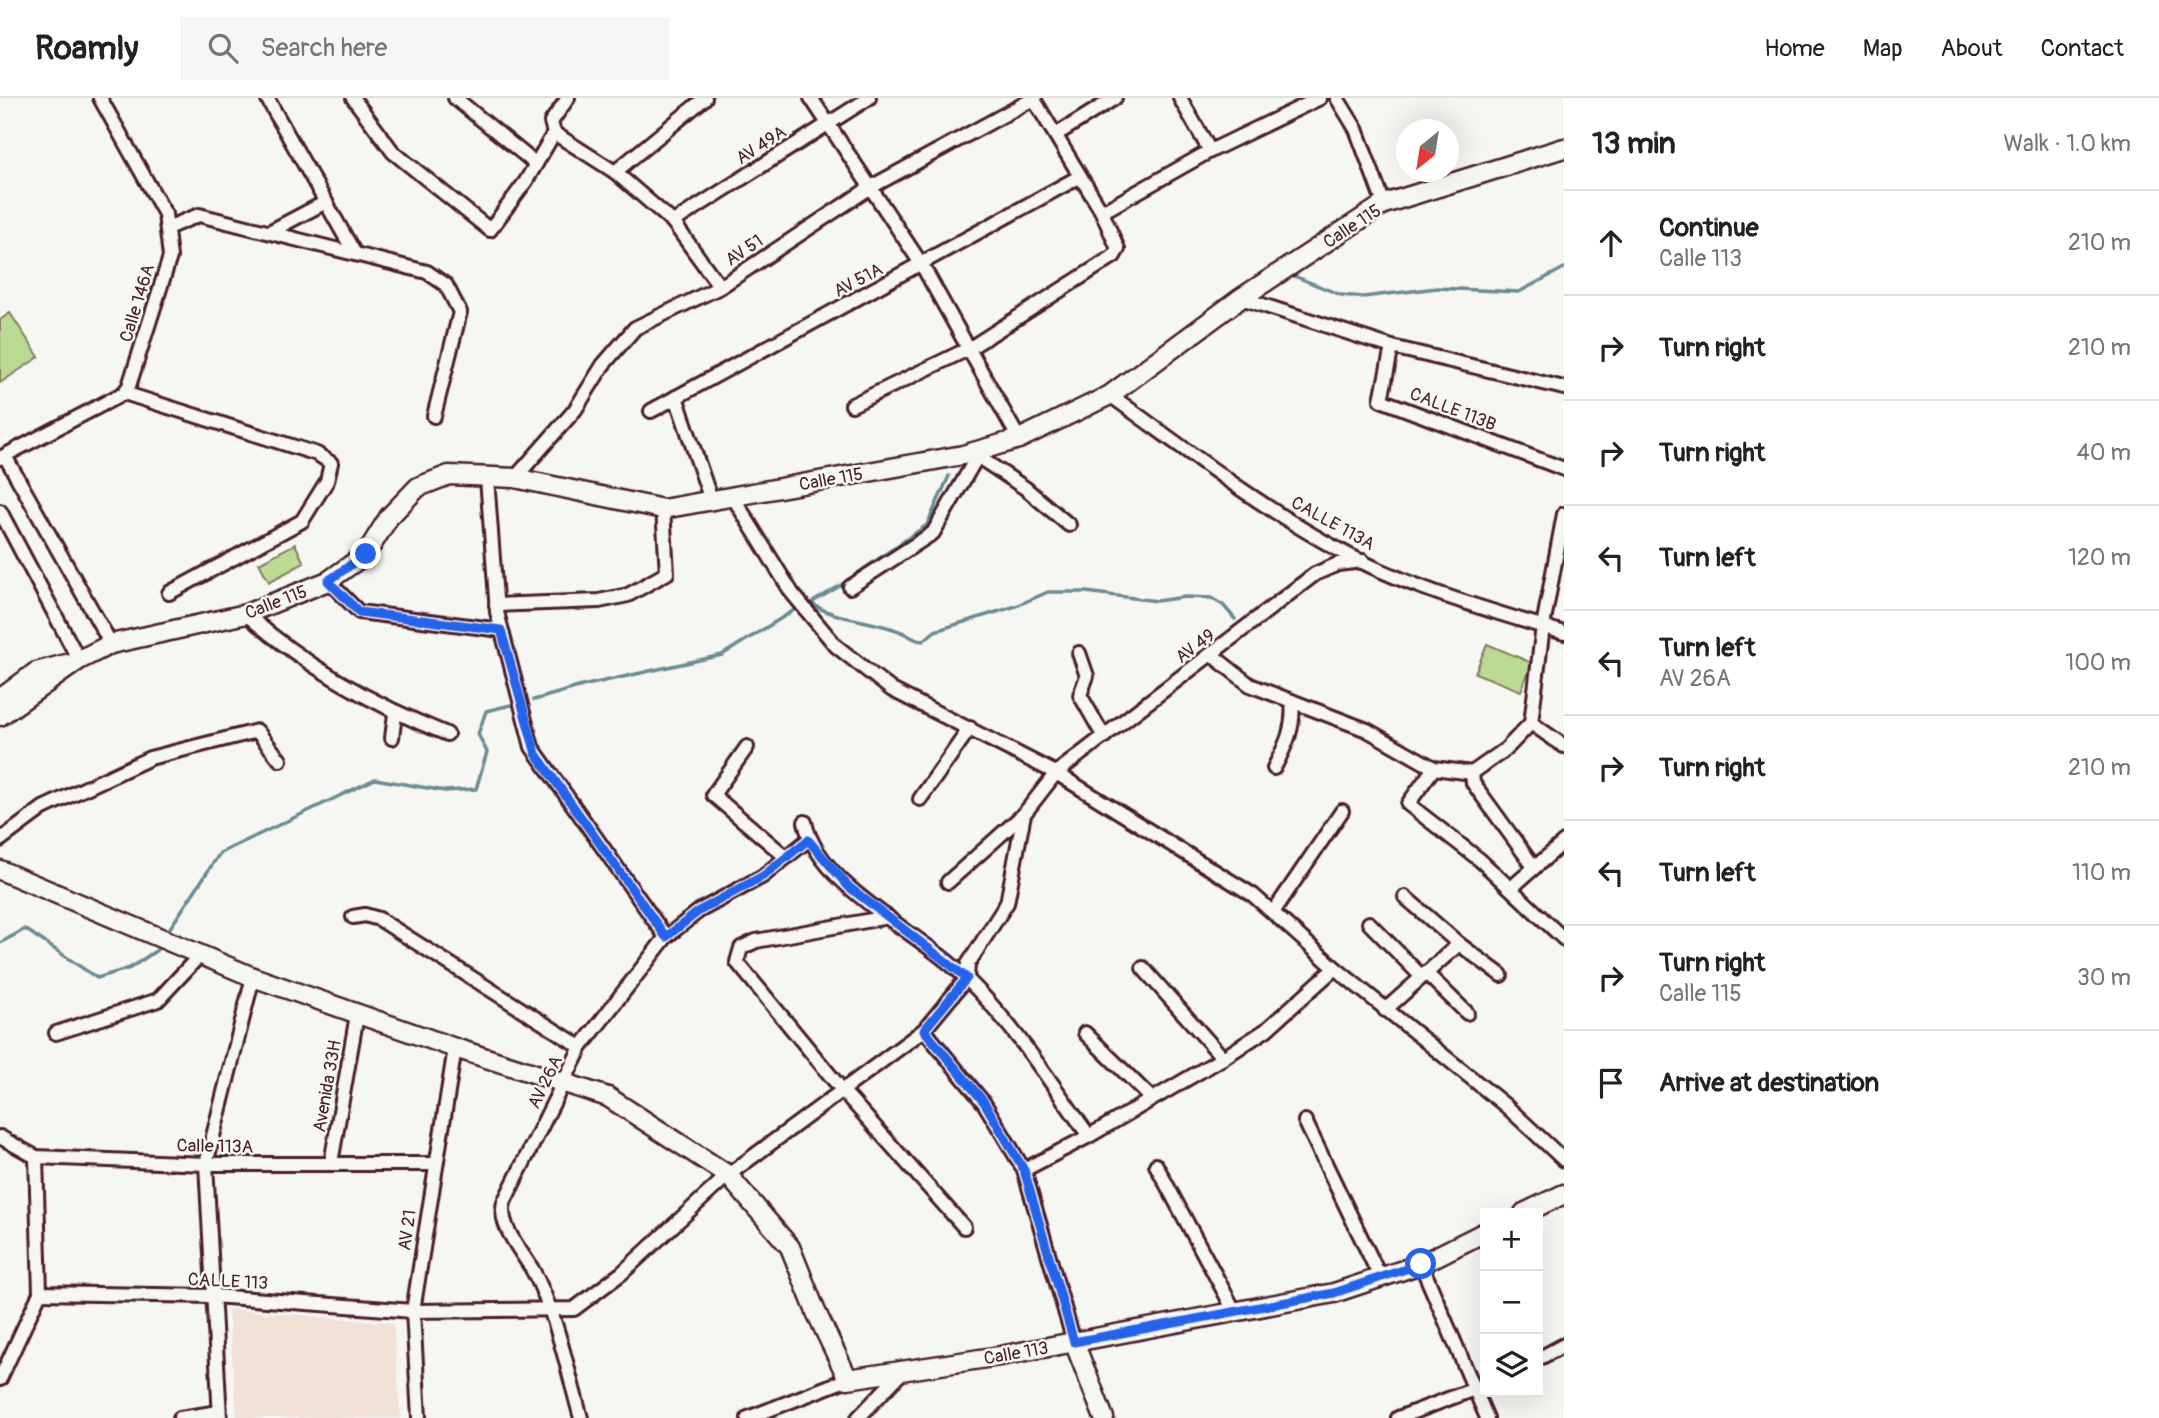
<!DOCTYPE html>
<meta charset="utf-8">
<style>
body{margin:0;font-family:Pangolin,sans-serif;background:#f6f6f6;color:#222}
.controls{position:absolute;right:21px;bottom:21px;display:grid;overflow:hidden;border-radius:0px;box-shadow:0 7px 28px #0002}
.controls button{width:63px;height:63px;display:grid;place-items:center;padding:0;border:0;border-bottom:2px solid #e0e0e0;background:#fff;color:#222;font:35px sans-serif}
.compass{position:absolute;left:1396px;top:21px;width:63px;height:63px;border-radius:50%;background:#fff;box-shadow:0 7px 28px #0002;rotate:210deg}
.stop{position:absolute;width:21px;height:21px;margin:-16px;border:5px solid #2563eb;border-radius:50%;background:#fff}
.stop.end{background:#2563eb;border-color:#fff;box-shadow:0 2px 7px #0008}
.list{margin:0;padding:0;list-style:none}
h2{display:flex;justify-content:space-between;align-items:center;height:91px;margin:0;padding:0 28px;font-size:30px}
h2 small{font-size:23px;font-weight:400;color:#767676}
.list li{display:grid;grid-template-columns:46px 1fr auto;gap:21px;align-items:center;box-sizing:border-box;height:105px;padding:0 28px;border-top:2px solid #e0e0e0}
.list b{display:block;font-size:26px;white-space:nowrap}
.list p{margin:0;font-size:23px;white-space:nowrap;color:#767676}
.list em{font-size:23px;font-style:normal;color:#767676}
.icon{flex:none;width:38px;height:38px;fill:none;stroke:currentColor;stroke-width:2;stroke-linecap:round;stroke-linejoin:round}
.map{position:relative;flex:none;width:1564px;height:1320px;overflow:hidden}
header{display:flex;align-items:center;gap:42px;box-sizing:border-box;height:98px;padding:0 35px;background:#fff;border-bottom:2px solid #e0e0e0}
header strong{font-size:33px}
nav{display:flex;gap:38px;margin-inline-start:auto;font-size:24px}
.search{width:490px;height:63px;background:#f6f6f6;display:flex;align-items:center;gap:18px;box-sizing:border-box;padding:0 24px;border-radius:0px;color:#767676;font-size:26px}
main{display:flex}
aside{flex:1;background:#fff}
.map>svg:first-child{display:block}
</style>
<header>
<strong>Roamly</strong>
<div class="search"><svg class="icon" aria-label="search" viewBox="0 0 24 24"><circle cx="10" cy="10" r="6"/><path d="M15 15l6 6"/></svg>Search here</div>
<nav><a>Home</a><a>Map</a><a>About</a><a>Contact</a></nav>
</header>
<main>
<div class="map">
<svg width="1564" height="1320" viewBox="0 0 1564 1320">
<rect width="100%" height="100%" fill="#f6f6f2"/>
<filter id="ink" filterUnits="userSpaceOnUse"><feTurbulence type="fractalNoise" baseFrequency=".0143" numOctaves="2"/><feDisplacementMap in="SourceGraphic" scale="14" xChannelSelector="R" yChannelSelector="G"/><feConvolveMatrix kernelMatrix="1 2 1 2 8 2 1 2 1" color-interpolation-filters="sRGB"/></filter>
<g filter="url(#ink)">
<path fill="#f1e1d7" d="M 228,1211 L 393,1225 L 401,1320 L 237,1320 Z"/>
<g fill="#bbda93" stroke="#827c5f" stroke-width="2">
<path d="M 10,215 L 39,259 L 0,285 L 0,222 Z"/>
<path d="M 295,446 L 304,465 L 269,484 L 259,465 Z"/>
<path d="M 1487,546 L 1532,565 L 1521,593 L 1475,575 Z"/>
</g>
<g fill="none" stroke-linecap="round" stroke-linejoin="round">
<g stroke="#6b8b93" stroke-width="3.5">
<path d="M 1294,178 L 1341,197 L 1363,199 L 1437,190 L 1519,194 L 1564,170"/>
<path d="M 949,378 L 927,427 L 838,489 L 811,505 C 832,521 872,522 899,533 C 908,536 912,542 923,543 L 935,533 L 1016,508 L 1048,494 L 1086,494 L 1157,503 L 1185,499 L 1211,500 L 1223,507 L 1235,521"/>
<path d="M 534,602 L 582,588 L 722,557 L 796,511"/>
<path d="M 168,833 L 220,755 L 375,681 L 445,693 L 476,691 L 487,654 L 478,636 L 486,613 L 515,606"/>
<path d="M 0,845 L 25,831 L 97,880 L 130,870 L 157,852"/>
</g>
<g stroke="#4a1f2b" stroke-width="18">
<g id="street">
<path d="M 267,0 L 355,156"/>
<path d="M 353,0 L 393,54 L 490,132 L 526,83 L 554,35 L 551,24 L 568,0"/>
<path d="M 455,0 L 536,66"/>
<path d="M 811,0 L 922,167 L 1019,341"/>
<path d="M 1180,0 L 1210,53"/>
<path d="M 1337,0 L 1356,31 L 1384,106"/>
<path d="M 554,35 L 615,74 L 673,124 L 720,189"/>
<path d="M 1057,36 L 1115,0"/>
<path d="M 615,74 L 705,0"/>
<path d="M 1102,114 L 1210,53 L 1320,0"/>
<path d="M 673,124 L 869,0"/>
<path d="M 167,130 L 199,117 L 427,174 L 446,187 L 460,214 L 434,318"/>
<path d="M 269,134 L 326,104"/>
<path d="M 1241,200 L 1392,249 L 1564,290"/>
<path d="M 1392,249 L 1381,302 L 1564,371"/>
<path d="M 124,295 L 317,356 L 331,365 L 327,383 L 302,423 L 169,495"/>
<path d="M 1110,297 C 1184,350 1258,408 1339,452 C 1408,490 1489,512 1564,535"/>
<path d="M 676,299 L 711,402"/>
<path d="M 852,307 L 970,250 L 1114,158 L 1118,151 L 1102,114 L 1033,0"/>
<path d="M 651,313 L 1079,79"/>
<path d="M 5,358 L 111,546"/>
<path d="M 977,358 L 1025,390 L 1069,427"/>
<path d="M 0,360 L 124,295 L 129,288 L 170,159 L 165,116 L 100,0"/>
<path d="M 487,380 L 497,514 L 532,649 L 666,839"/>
<path d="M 515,380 L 575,312 L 603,267 L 635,230 L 720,189 L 871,89 L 1035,0"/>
<path d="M 733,399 L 792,495 L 836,548 L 892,592 L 1056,675 L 1253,797 L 1335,870 L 1506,1008 L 1564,1062"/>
<path d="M 0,413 L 79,562"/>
<path d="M 328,483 L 359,514 L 501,532"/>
<path d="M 850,489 L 933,435 L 981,352"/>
<path d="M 496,507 L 599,503 L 628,497 L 667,475 L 663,411"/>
<path d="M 246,516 C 305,568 374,607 447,636"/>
<path d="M 1079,555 L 1087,578 L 1080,597 L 1104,639"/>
<path d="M 1212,557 L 1250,587 L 1367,632 L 1434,670 L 1472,675 L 1506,651 L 1531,625 L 1543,528 L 1564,416"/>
<path d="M 1531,625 L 1564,648"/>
<path d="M 392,640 L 395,616"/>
<path d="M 747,649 L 713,697 L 786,759"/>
<path d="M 1274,670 C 1286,647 1295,629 1292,603"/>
<path d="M 1434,670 L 1408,706 L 1480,762 L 1564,841"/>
<path d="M 1472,675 L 1473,685 L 1534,769"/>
<path d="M 920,701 L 970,630"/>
<path d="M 805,724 C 818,789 922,835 967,881 C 1014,927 1051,985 1089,1038"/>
<path d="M 0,742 L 43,710 L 150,660 L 257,633 L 280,662"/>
<path d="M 948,784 L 1024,716"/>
<path d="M 1511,790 L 1564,744"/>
<path d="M 1405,799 L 1459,846 L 1501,877"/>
<path d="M 1274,813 L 1342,713"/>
<path d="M 353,819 L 365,817 L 379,821 L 581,949"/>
<path d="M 888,819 L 756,843 L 741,850 L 737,864 L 843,993 L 964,1129"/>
<path d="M 1369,825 L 1422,879"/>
<path d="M 1143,870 L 1223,960"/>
<path d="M 1426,875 L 1467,915"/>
<path d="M 1385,912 L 1459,846"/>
<path d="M 924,932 L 984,1005 L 1024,1072 L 1074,1244"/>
<path d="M 56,935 L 158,902 L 200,857"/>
<path d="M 1085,935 L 1152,1001"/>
<path d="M 1305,1023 L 1380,1179"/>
<path d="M 0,1039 L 36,1059 L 206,1066 L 435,1066"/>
<path d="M 331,1065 L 357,917"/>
<path d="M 1156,1067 L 1235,1214"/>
<path d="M 1024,1072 L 1089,1038 L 1223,960 L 1266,932 L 1335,870"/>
<path d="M 1421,1166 L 1487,1320"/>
<path d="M 40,1195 L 213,1198 L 413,1213 L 574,1211 L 622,1175 L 728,1077 L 924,932 L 967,880 L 968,866 L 1007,805 L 1024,716 L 1056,675 L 1315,476 L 1338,466 L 1363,463"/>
<path d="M 1538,1261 L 1564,1247"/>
<path d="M 0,1281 L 40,1195 L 36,1059"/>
<path d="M 180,1320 L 219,1314"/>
<path d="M 220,1320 L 206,1066 L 253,879"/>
<path d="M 419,1320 L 413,1213 L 455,950"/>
<path d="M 581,1320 C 567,1271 557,1216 532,1171 C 520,1151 498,1127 504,1104 L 581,949 L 666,839 L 699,813 L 763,778 L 808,742"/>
<path d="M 748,1320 L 848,1281"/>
<path d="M 858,1320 L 902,1274"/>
<path d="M 1398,1320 L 1485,1287"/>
</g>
</g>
<g stroke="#4a1f2b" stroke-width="23">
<g id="secondary">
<path d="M 0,601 L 36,574 L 66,566"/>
<path d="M 0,618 L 79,562 L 111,546 L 246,516 L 328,483 L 366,456 L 389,419 L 418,389 L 449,377 L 515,380 L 663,411 L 963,357 L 1019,341 L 1110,297 L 1241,200 L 1384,106 L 1564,50"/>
<path d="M 0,772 L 253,879 L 455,950 L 608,999 L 728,1077 L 790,1149 L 816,1214 L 848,1281 L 1000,1258 L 1334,1195 L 1421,1166 L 1485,1134"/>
<path d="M 1524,1115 L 1564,1096"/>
<path d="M 1074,1244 L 1104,1320"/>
</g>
</g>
<use href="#street" stroke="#f6f6f2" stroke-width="12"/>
<use href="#secondary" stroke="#f6f6f2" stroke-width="18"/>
</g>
</g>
<g fill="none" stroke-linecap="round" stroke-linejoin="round" filter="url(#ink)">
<path stroke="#2563eb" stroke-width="9" d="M 366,456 L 328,483 L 359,514 L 501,532 L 536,656 L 666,839 L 699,813 L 763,778 L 808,742 L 849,789 L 967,880 L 924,932 L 984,1004 L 1024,1072 L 1074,1244 L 1334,1195 L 1421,1166"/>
</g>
<g text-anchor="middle" stroke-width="5" stroke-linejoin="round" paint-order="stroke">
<g font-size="18" fill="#4a1f2b" stroke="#f6f6f2">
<text transform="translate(761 47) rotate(-33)" y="6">AV 49A</text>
<text transform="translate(1352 128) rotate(-33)" y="6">Calle 115</text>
<text transform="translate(744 152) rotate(-34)" y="6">AV 51</text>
<text transform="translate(858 182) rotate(-28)" y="6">AV 51A</text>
<text transform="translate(137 205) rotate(-73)" y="6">Calle 146A</text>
<text transform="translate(1453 311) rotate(21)" y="6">CALLE 113B</text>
<text transform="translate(831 381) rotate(-10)" y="6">Calle 115</text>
<text transform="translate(1333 425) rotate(29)" y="6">CALLE 113A</text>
<text transform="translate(276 504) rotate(-21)" y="6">Calle 115</text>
<text transform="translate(1195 548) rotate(-37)" y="6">AV 49</text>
<text transform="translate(545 984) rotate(-64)" y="6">AV 26A</text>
<text transform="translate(327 988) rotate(-80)" y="6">Avenida 33H</text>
<text transform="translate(215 1048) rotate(1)" y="6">Calle 113A</text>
<text transform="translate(407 1132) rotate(-82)" y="6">AV 21</text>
<text transform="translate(228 1183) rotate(3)" y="6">CALLE 113</text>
<text transform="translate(1016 1255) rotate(-10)" y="6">Calle 113</text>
</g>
</g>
</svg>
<div class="controls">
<button>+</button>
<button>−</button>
<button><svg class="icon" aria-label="layers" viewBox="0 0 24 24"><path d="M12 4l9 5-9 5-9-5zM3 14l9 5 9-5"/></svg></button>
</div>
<svg class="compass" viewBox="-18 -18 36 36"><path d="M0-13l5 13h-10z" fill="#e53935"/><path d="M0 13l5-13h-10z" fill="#767676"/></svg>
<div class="stop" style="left:1421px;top:1166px"></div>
<div class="stop end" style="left:366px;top:456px"></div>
</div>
<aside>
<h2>13 min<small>Walk · 1.0 km</small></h2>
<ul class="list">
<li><svg class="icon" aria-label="ahead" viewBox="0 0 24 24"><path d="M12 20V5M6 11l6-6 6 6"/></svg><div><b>Continue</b><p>Calle 113</p></div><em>210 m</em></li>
<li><svg class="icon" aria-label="right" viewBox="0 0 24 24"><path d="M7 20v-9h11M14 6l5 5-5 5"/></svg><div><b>Turn right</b></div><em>210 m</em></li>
<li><svg class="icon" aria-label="right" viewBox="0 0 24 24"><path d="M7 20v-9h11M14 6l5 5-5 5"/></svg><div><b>Turn right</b></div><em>40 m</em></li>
<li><svg class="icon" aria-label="left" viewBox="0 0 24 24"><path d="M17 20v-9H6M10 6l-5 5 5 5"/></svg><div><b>Turn left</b></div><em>120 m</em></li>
<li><svg class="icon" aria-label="left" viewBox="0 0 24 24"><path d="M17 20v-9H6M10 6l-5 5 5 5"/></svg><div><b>Turn left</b><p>AV 26A</p></div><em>100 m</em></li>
<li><svg class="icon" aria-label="right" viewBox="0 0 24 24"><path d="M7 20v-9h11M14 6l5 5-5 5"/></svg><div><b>Turn right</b></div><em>210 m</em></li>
<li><svg class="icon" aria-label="left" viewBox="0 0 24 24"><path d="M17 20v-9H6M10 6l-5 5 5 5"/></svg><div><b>Turn left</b></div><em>110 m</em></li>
<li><svg class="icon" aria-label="right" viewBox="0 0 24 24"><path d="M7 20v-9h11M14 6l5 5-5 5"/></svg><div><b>Turn right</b><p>Calle 115</p></div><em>30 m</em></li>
<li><svg class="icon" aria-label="arrive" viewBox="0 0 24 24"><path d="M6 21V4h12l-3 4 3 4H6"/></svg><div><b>Arrive at destination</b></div></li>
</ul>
</aside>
</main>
